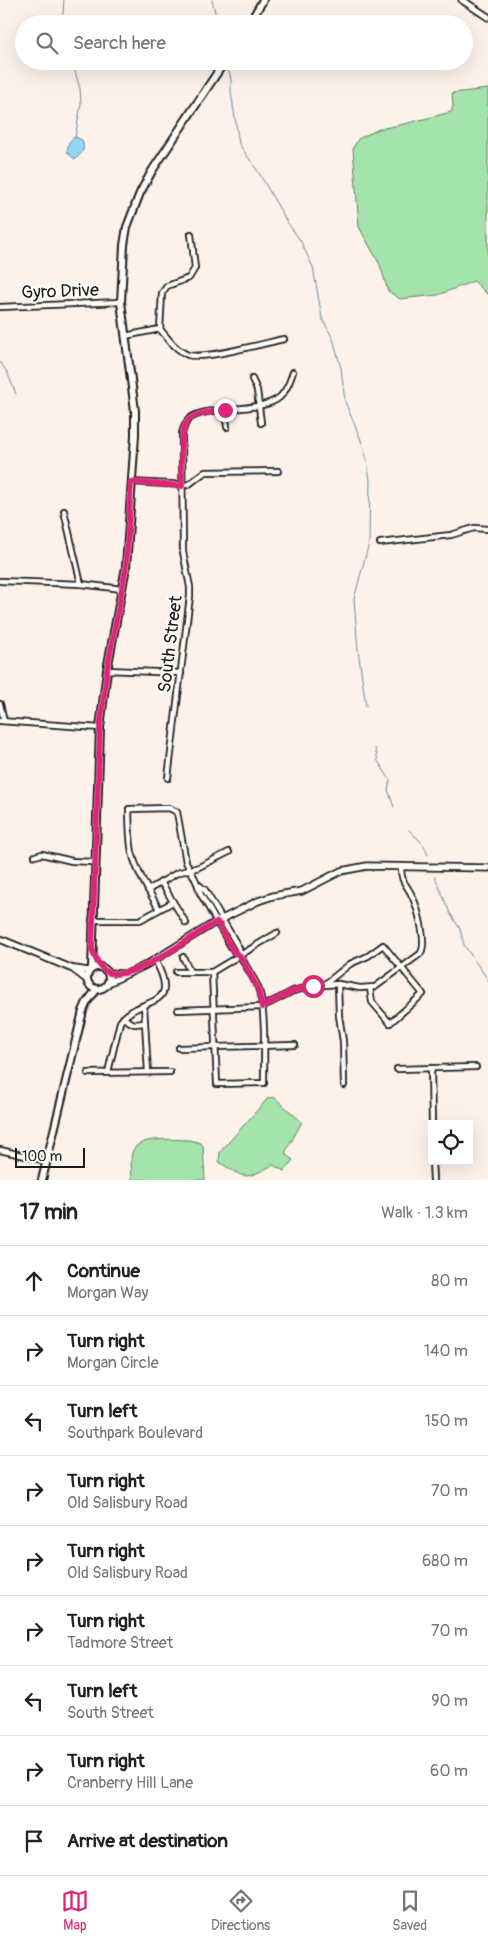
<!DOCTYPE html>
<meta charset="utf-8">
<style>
body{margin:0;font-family:Pangolin,sans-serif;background:#f6f6f6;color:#222}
.controls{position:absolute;right:15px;bottom:15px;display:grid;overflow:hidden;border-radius:0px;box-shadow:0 5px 20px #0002}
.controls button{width:45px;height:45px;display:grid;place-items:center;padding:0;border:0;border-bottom:1px solid #e0e0e0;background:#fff;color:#222;font:25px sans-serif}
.scale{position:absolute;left:15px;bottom:12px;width:70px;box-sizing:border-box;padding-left:5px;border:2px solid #1c1c1c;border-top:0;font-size:14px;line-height:18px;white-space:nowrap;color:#1c1c1c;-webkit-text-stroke:4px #fdfcf7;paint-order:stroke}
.stop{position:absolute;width:15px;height:15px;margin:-11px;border:4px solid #db2777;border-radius:50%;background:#fff}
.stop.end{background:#db2777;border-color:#fff;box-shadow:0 1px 5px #0008}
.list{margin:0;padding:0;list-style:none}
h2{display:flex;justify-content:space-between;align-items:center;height:65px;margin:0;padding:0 20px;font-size:21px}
h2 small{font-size:16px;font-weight:400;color:#767676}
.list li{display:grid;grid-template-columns:32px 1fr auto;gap:15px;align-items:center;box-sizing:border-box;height:70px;padding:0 20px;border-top:1px solid #e0e0e0}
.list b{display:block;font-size:19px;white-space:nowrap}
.list p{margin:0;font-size:16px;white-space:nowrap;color:#767676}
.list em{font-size:16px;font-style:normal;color:#767676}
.icon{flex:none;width:28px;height:28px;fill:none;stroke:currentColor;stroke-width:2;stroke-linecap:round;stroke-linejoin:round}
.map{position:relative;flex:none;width:488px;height:1180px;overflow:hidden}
.search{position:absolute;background:#fff;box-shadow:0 5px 20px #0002;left:15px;right:15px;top:15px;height:55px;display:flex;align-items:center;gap:12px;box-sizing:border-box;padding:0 18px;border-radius:28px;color:#767676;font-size:19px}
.sheet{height:695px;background:#fff}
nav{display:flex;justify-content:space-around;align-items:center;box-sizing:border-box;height:70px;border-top:1px solid #e0e0e0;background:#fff;font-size:14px;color:#767676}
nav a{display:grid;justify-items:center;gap:2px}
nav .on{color:#db2777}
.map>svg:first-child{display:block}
</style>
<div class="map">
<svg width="488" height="1180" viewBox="0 0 488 1180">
<rect width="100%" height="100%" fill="#fdf2e9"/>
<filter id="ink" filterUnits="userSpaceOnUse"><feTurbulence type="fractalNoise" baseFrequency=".02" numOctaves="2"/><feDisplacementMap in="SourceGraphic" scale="10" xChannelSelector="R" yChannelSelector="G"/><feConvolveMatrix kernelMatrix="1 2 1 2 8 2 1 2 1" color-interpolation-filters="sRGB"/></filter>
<g filter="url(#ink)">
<g fill="#a4e3ab" stroke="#608064">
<path d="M 488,89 L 488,295 L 474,281 L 438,295 L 400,299 L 388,291 L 380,265 L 359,227 L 353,148 L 358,139 L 379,129 L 404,124 L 451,112 L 453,106 L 452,93 Z"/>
<path d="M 274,1097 L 302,1122 L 286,1151 L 286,1155 L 293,1160 L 284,1171 L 273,1165 C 244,1180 247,1180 219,1162 L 220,1152 L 268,1098 Z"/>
<path d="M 189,1140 L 201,1143 L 203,1146 L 205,1180 L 132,1180 C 132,1172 130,1161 132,1153 C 136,1135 175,1140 189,1140 Z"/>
</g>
<path fill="#95d5f6" stroke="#658b9f" d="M 75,137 L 82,140 C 86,148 82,153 76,159 L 73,158 L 67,152 C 68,145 68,140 75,137 Z"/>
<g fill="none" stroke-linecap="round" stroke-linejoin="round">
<g stroke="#658b9f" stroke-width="1">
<path d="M 212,0 L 218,24"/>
<path d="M 62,24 L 64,0"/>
<path d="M 72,61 L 80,89 L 81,103 L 75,138"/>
<path d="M 226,62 L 231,79 L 231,92 L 239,144 L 259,173 L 287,222 L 300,240 L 313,267 L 322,318 L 333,339 L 341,368 L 345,402 L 361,440 L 367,460 L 370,480 L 369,543 L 354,599 L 358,650 L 366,706"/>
<path d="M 0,362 L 7,372 L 16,394"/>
<path d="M 375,748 L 378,761 L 390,780 L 388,790 L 394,807"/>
<path d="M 409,830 L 424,845 L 428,855"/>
<path d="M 435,877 L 450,913 L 460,929 L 464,945 L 488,980"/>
</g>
<g stroke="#1c1c1c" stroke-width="8">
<g id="minor">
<path d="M 0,307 L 121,302"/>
<path d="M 160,329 L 162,293 L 167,286 L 189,278 L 195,268 L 191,234"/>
<path d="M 125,336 L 160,329 C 168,339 176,350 188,355 C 204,360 265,343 284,339"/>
<path d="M 252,379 L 257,390 L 261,423"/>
<path d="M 225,410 L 227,427"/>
<path d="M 131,482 L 188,485 L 205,472 L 278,471"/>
<path d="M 64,511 L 81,584"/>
<path d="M 380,543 L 451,535 L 474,528 L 488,529"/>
<path d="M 0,581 L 81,584 L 122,589"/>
<path d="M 107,670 L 181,673"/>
<path d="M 0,704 L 4,721"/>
<path d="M 0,721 L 100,728"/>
<path d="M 168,778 L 190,596 L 190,587 L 183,552 L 182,433 C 184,428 185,422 189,419 C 207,404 261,414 280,397 C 287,390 290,381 293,372"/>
<path d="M 229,852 L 199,867 L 177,873 L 148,890 C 129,856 130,847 129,809 L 169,808 L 177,812 L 186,862 C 191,872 198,881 200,893 L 234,952 L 240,956"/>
<path d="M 35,856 L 42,854 L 72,861 L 94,862"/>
<path d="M 161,882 L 186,923"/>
<path d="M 199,885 L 205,890 L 239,948 C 241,964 254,975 259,990 C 266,1012 264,1057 264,1083 L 217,1084 L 212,972"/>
<path d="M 148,890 L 159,909"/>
<path d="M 92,920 L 140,920 L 173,902"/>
<path d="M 183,957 L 190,972"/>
<path d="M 176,972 L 212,972 L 277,933"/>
<path d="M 325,984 L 350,964 L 368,956 L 383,945 L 423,994 L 390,1023 L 372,1002 L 370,988"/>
<path d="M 338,984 L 339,1016 L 343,1041 L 344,1085"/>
<path d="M 144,1006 L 148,1072"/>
<path d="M 178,1010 L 262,1007 L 293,991 L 313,986 L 338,984 L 360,988 L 375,987 L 420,954 C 428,945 418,909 413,898 C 407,883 401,885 401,866"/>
<path d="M 123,1018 L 134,1024 L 145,1023"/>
<path d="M 179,1048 L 295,1045"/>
<path d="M 431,1068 L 432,1124"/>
<path d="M 397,1069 L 476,1067"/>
<path d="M 108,1072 L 120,1022 C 140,994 183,1012 155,960"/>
<path d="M 88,1073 L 170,1072"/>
<path d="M 0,1150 L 47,1161"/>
<path d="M 432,1161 L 433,1180"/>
</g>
</g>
<g stroke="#1c1c1c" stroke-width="9">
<g id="tertiary">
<path d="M 462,0 L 488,17"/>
<path d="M 0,939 L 73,969 L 86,979"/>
<path d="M 75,969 L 88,971"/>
<path d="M 108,973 L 124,974"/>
<path d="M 108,983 L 146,965 L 214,923 L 258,901 L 273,896 L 302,891 L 341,871 L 367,866 L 488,868"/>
</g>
</g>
<g stroke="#1c1c1c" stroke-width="10">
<g id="secondary">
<path d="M 249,24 L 263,0"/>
<circle cx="98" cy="978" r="11"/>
<path d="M 92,968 L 100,728 L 107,670 L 126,567 L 135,435 L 135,411 L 121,302 L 124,245 L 127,227 L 140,193 L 152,171 L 225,61"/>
<path d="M 42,1180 L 83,1011 L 87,1002 L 97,989"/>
</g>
</g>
<use href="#minor" stroke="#fdfcf7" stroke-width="4.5"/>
<use href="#tertiary" stroke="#fdfcf7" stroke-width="5.5"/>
<use href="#secondary" stroke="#fdfcf7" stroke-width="6"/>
</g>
</g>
<g fill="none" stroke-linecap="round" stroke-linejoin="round" filter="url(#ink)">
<path stroke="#db2777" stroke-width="6" d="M 225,410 C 214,412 200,412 191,418 C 177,426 182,470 182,486 L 131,482 L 126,567 L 107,670 L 100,728 L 92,950 C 96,959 100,970 110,973 C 138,980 192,935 217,922 L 234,952 L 240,956 L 258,989 L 262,1007 L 293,991 L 313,986"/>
</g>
<g text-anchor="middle" stroke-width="4.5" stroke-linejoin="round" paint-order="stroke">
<g font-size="18" fill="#1c1c1c" stroke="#fdfcf7">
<text transform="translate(60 291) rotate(-2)" y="6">Gyro Drive</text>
<text transform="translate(170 644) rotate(-83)" y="6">South Street</text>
</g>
</g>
</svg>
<div class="controls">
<button><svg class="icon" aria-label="locate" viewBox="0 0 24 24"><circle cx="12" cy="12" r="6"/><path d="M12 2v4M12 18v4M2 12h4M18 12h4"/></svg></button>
</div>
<div class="scale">100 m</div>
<div class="stop" style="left:313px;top:986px"></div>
<div class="stop end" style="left:225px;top:410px"></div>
<div class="search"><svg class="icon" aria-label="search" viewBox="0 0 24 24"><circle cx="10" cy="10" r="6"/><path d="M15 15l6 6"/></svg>Search here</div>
</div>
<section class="sheet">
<h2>17 min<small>Walk · 1.3 km</small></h2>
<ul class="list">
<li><svg class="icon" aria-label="ahead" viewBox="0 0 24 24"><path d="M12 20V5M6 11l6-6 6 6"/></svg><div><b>Continue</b><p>Morgan Way</p></div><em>80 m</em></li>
<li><svg class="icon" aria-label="right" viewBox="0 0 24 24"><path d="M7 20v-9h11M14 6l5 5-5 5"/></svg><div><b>Turn right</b><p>Morgan Circle</p></div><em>140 m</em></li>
<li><svg class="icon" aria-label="left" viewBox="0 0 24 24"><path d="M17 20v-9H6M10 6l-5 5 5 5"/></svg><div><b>Turn left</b><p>Southpark Boulevard</p></div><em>150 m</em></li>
<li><svg class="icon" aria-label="right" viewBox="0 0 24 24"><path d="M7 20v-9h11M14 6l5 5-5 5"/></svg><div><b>Turn right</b><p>Old Salisbury Road</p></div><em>70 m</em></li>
<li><svg class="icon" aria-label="right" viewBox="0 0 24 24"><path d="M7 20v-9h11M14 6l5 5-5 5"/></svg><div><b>Turn right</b><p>Old Salisbury Road</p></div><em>680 m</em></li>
<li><svg class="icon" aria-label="right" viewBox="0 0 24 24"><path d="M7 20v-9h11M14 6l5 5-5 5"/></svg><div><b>Turn right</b><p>Tadmore Street</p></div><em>70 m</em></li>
<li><svg class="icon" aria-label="left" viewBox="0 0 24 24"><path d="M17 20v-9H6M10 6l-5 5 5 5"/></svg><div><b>Turn left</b><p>South Street</p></div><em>90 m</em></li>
<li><svg class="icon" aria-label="right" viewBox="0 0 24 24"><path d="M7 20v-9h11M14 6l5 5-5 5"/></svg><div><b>Turn right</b><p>Cranberry Hill Lane</p></div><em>60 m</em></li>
<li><svg class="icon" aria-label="arrive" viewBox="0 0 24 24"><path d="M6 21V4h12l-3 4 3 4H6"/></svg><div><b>Arrive at destination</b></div></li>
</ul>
</section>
<nav>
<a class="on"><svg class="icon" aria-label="map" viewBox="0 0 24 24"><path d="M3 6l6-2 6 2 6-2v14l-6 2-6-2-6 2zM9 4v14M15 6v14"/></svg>Map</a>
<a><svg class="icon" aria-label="directions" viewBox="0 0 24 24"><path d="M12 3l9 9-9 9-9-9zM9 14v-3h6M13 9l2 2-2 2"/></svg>Directions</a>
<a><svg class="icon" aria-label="saved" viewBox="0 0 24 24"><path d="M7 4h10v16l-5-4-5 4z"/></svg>Saved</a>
</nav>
